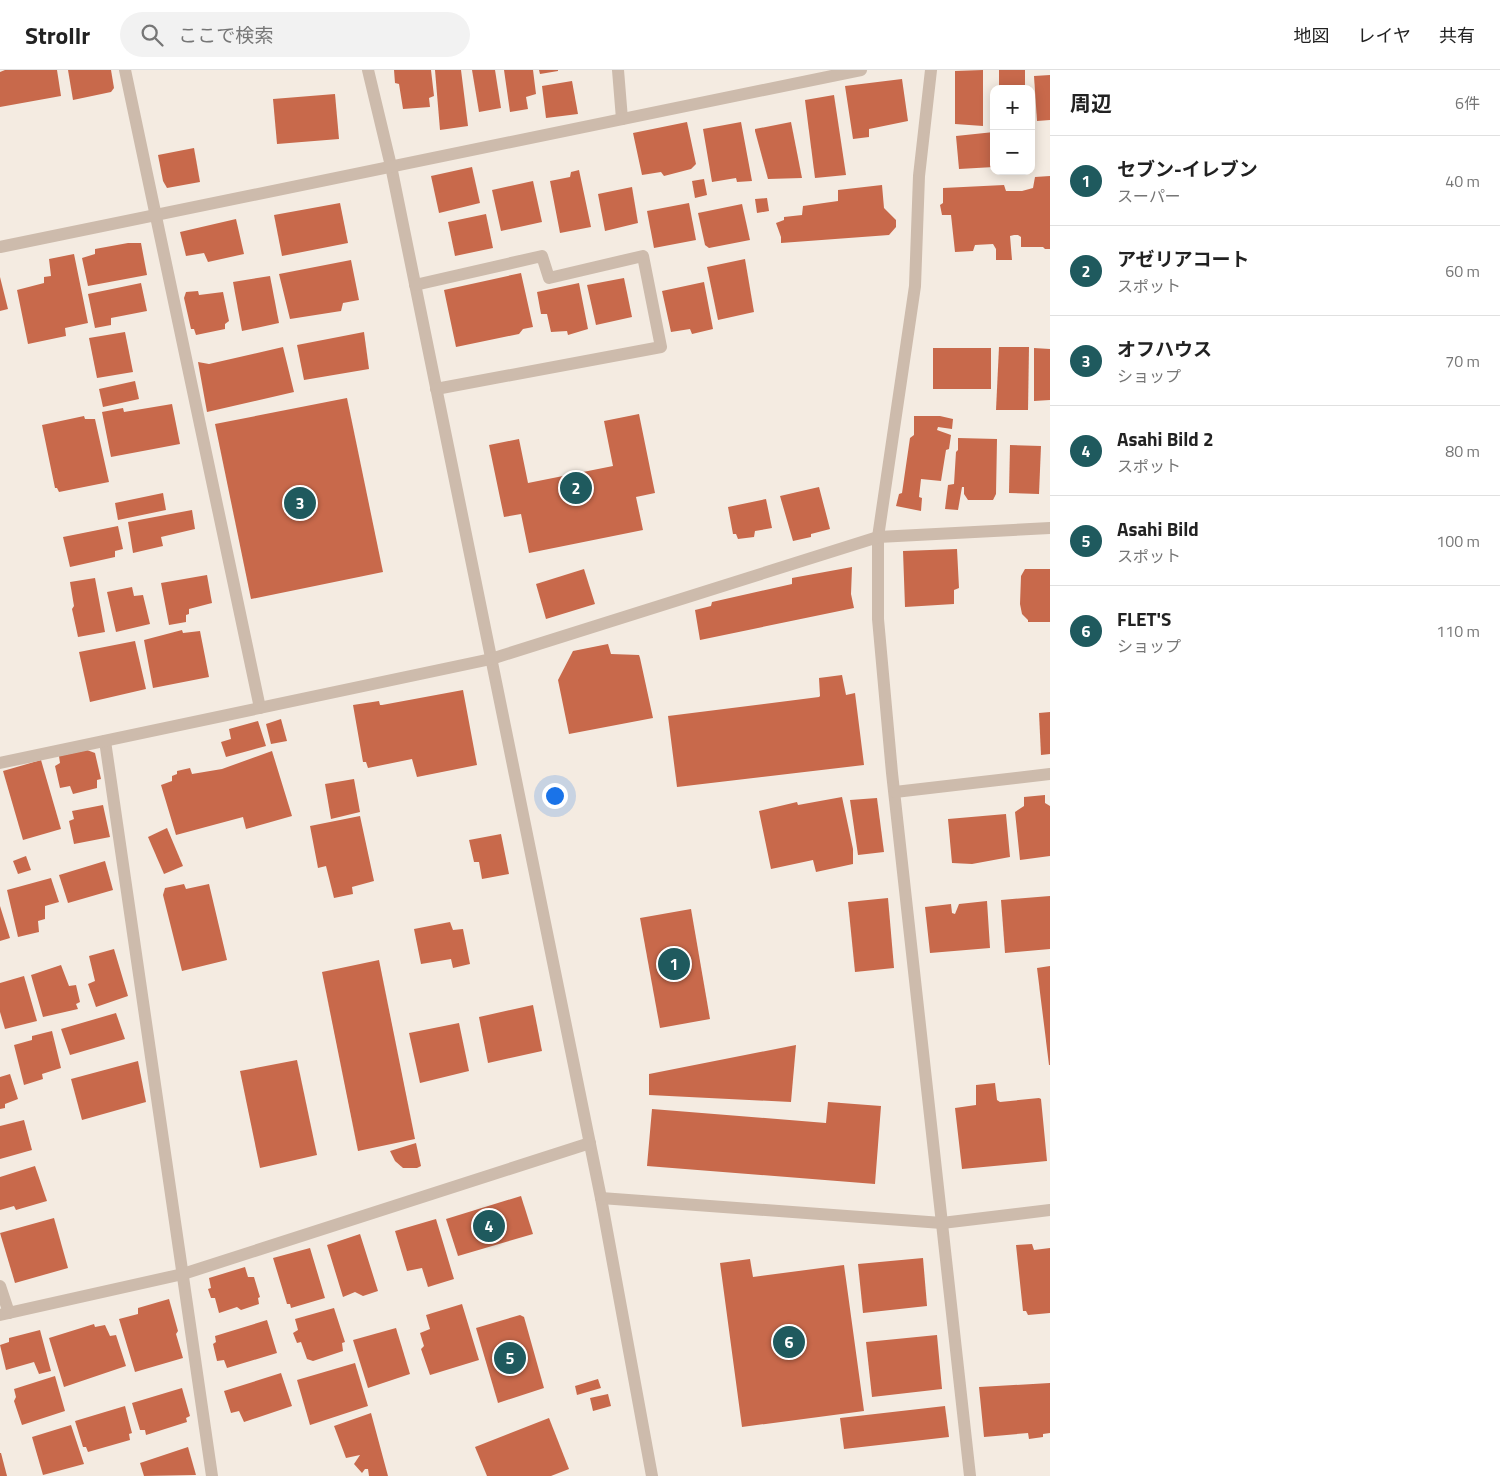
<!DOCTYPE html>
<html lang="ja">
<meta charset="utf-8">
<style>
body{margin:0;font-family:"Titillium Web","Noto Sans JP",sans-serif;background:#f2f2f2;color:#222}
.controls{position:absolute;right:15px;top:15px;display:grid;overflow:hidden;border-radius:10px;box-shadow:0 2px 12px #0003}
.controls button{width:45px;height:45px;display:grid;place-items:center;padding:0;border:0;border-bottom:1px solid #e0e0e0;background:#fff;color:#222;font:25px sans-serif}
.you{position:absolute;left:554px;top:725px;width:18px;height:18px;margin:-12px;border:4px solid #fff;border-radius:50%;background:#1a73e8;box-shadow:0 0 0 8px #1a73e833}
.badge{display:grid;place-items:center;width:32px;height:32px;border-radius:50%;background:#1f5a5e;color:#fff;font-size:16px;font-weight:700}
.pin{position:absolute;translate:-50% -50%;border:2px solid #fff;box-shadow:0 1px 5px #0006}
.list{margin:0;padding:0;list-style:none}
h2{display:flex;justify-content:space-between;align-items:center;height:65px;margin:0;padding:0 20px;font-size:21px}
h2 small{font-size:16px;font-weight:400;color:#767676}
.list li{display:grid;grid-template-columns:32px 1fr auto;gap:15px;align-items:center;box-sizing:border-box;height:90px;padding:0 20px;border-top:1px solid #e0e0e0}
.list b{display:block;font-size:19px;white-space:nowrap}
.list p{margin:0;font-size:16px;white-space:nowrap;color:#767676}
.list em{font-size:16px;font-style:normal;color:#767676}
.icon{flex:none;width:28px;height:28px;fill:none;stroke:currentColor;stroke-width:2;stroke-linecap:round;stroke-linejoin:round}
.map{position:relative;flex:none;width:1050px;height:1406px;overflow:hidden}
header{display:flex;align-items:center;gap:30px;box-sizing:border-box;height:70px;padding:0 25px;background:#fff;border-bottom:1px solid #e0e0e0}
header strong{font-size:24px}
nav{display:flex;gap:28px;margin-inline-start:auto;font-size:18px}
.search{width:350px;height:45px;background:#f2f2f2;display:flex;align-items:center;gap:12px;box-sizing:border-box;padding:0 18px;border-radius:28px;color:#767676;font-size:19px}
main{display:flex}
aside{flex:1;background:#fff}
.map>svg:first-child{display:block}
</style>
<header>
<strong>Strollr</strong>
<div class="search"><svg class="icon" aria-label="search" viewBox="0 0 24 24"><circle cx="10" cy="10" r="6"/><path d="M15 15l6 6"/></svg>ここで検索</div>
<nav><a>地図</a><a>レイヤ</a><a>共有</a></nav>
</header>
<main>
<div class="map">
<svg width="1050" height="1406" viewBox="0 0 1050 1406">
<rect width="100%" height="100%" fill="#f4ebe1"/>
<g fill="#c8694b">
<path d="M 5,0 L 57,0 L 61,26 L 0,37 L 0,2 Z"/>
<path d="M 68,0 L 111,0 L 114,18 L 111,22 L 73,30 Z"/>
<path d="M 394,0 L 431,0 L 434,26 L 429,28 L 430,37 L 403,39 L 399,14 L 395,13 Z"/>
<path d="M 435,0 L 461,0 L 468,56 L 440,60 Z"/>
<path d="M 472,0 L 495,0 L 501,38 L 479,42 Z"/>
<path d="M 504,0 L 533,0 L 536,24 L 526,27 L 528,39 L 510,42 Z"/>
<path d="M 539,0 L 558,0 L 558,1 L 540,4 Z"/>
<path d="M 983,0 L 983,56 L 955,54 L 955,1 Z"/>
<rect x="999" y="0" width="26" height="19"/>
<path d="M 1050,5 L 1050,50 L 1037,51 L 1034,6 Z"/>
<path d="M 902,9 L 908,51 L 869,59 L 869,67 L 853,69 L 845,16 Z"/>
<path d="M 572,11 L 578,44 L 546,48 L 542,16 Z"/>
<path d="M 335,24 L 339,69 L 277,74 L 273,29 Z"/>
<path d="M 834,25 L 846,105 L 815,108 L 805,30 Z"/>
<path d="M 687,52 L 696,94 L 691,99 L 664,106 L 661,102 L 642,105 L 633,63 Z"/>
<path d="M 741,52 L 752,111 L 737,112 L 736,108 L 712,112 L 703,59 Z"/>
<path d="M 791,52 L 802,108 L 768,109 L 755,61 L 755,59 Z"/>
<path d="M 994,62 L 994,97 L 959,99 L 956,66 Z"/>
<path d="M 194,78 L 200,112 L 167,118 L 163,111 L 158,85 Z"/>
<path d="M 472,97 L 480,133 L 439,143 L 431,106 Z"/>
<path d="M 579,100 L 591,157 L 560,163 L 550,111 L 570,107 L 571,102 Z"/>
<path d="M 1050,106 L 1050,179 L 1045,179 L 1043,177 L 1021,177 L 1021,167 L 1018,165 L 1014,165 L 1010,166 L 1012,190 L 996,190 L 996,179 L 993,174 L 975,175 L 973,181 L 955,182 L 951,145 L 942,145 L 940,135 L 943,133 L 943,118 L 1004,115 L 1006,121 L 1022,121 L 1033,118 L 1035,107 Z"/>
<path d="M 704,109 L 707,125 L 695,128 L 692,111 Z"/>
<path d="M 533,111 L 542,152 L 501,161 L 492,120 Z"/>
<path d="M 882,115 L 884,138 L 896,150 L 896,157 L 889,165 L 781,173 L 781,167 L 776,153 L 784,150 L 784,147 L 802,145 L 803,136 L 838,131 L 838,120 Z"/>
<path d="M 632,117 L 638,153 L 605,161 L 598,124 Z"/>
<path d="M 767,128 L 769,141 L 757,143 L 755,129 Z"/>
<path d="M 340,133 L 348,173 L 282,186 L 274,145 Z"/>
<path d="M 689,133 L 696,170 L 654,178 L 647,141 Z"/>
<path d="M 742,134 L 750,170 L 709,178 L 705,175 L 698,143 Z"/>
<path d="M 486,144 L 493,178 L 455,186 L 448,152 Z"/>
<path d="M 236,149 L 244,184 L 208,192 L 204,183 L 186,186 L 180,162 Z"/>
<path d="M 128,173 L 141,173 L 147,205 L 88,216 L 82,188 L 95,184 L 95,179 Z"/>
<path d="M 74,184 L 88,253 L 65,258 L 66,266 L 28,274 L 17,220 L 44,213 L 44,207 L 51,206 L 49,189 Z"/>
<path d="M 745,189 L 754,242 L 718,250 L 707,197 Z"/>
<path d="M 351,190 L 359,230 L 343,233 L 341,241 L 290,249 L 279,204 Z"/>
<path d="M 521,203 L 533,257 L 523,259 L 519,264 L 456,277 L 444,220 Z"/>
<path d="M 270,206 L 279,253 L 242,261 L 233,212 Z"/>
<path d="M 0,207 L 8,239 L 0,241 Z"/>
<path d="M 624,208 L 632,247 L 596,255 L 587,215 Z"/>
<path d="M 704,212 L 713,259 L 692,264 L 690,259 L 671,262 L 662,221 Z"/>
<path d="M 141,213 L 147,241 L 111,248 L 111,255 L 95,258 L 88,224 Z"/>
<path d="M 579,213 L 588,259 L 568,265 L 567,261 L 551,262 L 547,244 L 541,244 L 537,222 Z"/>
<path d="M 198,221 L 199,225 L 223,222 L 229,251 L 225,254 L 225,259 L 196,265 L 194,259 L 191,259 L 184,228 L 186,222 Z"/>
<path d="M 125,262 L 133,302 L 97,308 L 89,268 Z"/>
<path d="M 364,262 L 369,299 L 304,310 L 297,275 Z"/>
<path d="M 283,277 L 294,322 L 207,342 L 198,292 L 209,294 Z"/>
<path d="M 999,277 L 1029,277 L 1028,340 L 996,340 Z"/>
<rect x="933" y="278" width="58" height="41"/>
<path d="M 1034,278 L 1050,279 L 1050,330 L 1034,331 Z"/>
<path d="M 135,311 L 139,329 L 103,337 L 99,319 Z"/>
<path d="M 347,328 L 383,502 L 251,529 L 215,354 Z"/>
<path d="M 172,334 L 180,374 L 111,387 L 102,342 L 123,338 L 124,342 Z"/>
<path d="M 639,344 L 655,423 L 636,427 L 643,460 L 529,483 L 521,444 L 504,447 L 489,375 L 519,369 L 528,413 L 613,396 L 604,351 Z"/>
<path d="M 84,346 L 85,349 L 95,349 L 109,412 L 59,422 L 57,418 L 55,418 L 42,355 Z"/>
<path d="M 914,346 L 940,346 L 953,349 L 952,359 L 938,357 L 937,360 L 951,365 L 949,379 L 946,380 L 941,411 L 921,409 L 919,427 L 922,428 L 921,441 L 896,436 L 899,424 L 902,423 L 910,368 L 914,365 Z"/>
<path d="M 958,368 L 997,369 L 996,424 L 993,430 L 968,430 L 964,424 L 964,417 L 962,417 L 958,440 L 945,439 L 948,415 L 954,414 L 956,382 L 958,380 Z"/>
<path d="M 1010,375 L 1041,376 L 1039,424 L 1009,423 Z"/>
<path d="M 819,417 L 830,459 L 811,464 L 811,467 L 793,471 L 780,426 Z"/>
<path d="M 163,423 L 166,440 L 118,450 L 115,433 Z"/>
<path d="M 766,429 L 772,458 L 755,461 L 754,467 L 738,469 L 736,464 L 733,464 L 728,437 Z"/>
<path d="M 192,440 L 195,459 L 161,467 L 163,476 L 133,483 L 128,452 Z"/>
<path d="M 118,456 L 123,479 L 115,481 L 115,487 L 70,497 L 63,467 Z"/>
<path d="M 957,479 L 959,518 L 954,520 L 954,534 L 905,537 L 903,481 Z"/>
<path d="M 852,497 L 851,524 L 854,538 L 700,570 L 695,540 L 711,536 L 712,532 L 792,514 L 792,508 Z"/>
<path d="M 584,499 L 595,534 L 546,549 L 536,514 Z"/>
<path d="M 1025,499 L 1050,499 L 1050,552 L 1028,552 L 1028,550 L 1022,544 L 1020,534 L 1021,506 Z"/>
<path d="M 207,505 L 212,533 L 189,539 L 189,544 L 186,545 L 186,552 L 169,555 L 161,513 Z"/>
<path d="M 95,508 L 105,562 L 78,567 L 72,539 L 74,536 L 70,512 Z"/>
<path d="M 132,517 L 134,526 L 143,525 L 150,554 L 116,562 L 107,522 Z"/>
<path d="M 182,560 L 183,563 L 200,561 L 209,607 L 153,618 L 144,570 Z"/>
<path d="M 135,571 L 146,619 L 90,632 L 79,582 Z"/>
<path d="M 608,574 L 611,584 L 639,585 L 640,588 L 653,648 L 569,664 L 558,610 L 573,581 Z"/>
<path d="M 842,605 L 846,625 L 855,623 L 864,695 L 677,717 L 668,646 L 819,627 L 820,626 L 819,608 Z"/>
<path d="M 463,620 L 477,695 L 417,707 L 412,689 L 368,698 L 366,692 L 363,692 L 353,635 L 379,631 L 380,635 L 382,635 Z"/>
<path d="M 1050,642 L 1050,684 L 1041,685 L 1039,643 Z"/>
<path d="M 281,649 L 287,671 L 271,674 L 266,654 Z"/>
<path d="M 258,651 L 266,676 L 226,687 L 221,672 L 231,669 L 229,659 Z"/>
<path d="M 87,680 L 95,683 L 101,709 L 97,710 L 97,718 L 73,724 L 70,716 L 60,718 L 55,696 L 60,693 L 59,686 Z"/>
<path d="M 272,681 L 292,746 L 246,759 L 243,747 L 176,765 L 161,715 L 172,711 L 172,706 L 177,704 L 177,701 L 190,698 L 192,704 L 222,699 Z"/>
<path d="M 41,690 L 61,759 L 23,770 L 3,701 Z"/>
<path d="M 354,709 L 360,742 L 331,749 L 325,714 Z"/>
<path d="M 1045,725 L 1045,733 L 1050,736 L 1050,786 L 1020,790 L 1015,742 L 1024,736 L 1024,727 Z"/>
<path d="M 842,727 L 853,779 L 853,794 L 816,802 L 813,790 L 771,799 L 759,741 L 797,732 L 798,735 Z"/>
<path d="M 877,728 L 884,782 L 858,785 L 850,730 Z"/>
<path d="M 103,735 L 110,767 L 74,774 L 69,751 L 74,749 L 72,741 Z"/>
<path d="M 1006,744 L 1010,787 L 972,794 L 952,793 L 948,749 Z"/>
<path d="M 360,746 L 374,811 L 352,817 L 353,824 L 334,828 L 326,796 L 318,798 L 310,756 Z"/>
<path d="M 167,758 L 183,796 L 164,804 L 148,767 Z"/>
<path d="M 501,764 L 509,804 L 482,809 L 479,792 L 474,792 L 469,770 Z"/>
<path d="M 26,786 L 31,800 L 18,804 L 13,791 Z"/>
<path d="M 105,791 L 113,820 L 68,833 L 59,805 Z"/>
<path d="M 51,808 L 59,832 L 45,836 L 45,849 L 38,851 L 39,862 L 18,867 L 7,820 Z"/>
<path d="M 184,814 L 186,819 L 209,814 L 227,890 L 182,901 L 163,825 L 165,818 Z"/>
<path d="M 1050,826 L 1050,879 L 1005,883 L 1001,830 Z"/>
<path d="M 888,828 L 894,898 L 855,902 L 848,832 Z"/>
<path d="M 987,831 L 990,878 L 930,883 L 925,837 L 951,834 L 952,843 L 955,844 L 959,834 Z"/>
<path d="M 0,836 L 10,868 L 0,871 Z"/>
<path d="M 691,839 L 710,949 L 660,958 L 640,848 Z"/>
<path d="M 450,852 L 453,860 L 463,859 L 470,894 L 453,898 L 451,889 L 421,894 L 414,859 Z"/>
<path d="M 114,879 L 128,926 L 96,937 L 88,914 L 95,911 L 89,886 Z"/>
<path d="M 379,890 L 415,1069 L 358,1081 L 322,902 Z"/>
<path d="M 61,895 L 69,916 L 76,915 L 80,932 L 76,934 L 78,939 L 43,947 L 31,905 Z"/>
<path d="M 1050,896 L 1050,995 L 1049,995 L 1037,898 Z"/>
<path d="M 24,906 L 37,951 L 5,959 L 0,942 L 0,913 Z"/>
<path d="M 533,935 L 542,981 L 488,993 L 479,947 Z"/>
<path d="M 116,943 L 125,969 L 70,985 L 61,959 Z"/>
<path d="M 459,953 L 469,1001 L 420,1013 L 409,963 Z"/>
<path d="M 52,961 L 61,998 L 42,1004 L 43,1009 L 24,1015 L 14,975 L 32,970 L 32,966 Z"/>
<path d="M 796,975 L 791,1032 L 649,1025 L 649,1004 Z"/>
<path d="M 297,990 L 317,1085 L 260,1098 L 240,1001 Z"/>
<path d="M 138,991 L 146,1032 L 82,1050 L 71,1009 Z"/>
<path d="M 10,1004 L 18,1029 L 5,1034 L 5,1038 L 0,1039 L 0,1007 Z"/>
<path d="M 995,1013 L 997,1030 L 1000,1032 L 1039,1028 L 1041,1029 L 1047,1091 L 962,1099 L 955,1038 L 976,1035 L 976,1015 Z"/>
<path d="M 828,1032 L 881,1036 L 875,1114 L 647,1096 L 652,1039 L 826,1053 Z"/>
<path d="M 24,1050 L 32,1080 L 0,1089 L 0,1056 Z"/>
<path d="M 416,1073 L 421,1096 L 417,1098 L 403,1098 L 395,1091 L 390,1081 Z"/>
<path d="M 35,1096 L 47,1131 L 16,1140 L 14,1136 L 0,1140 L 0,1107 Z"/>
<path d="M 521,1126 L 533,1164 L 458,1186 L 446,1149 Z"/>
<path d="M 54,1148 L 68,1198 L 15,1213 L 0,1163 Z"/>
<path d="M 436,1149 L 454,1209 L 428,1217 L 422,1198 L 407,1201 L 395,1161 Z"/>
<path d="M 360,1164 L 378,1221 L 363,1226 L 355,1222 L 343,1227 L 327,1175 Z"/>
<path d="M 1032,1174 L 1034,1180 L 1050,1178 L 1050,1243 L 1028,1245 L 1026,1241 L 1023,1241 L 1016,1175 Z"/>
<path d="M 310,1178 L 325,1228 L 291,1238 L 290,1234 L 287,1234 L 273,1188 Z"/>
<path d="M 923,1188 L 927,1236 L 863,1243 L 858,1194 Z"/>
<path d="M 750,1189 L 753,1207 L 844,1195 L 864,1341 L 742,1357 L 720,1193 Z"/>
<path d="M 245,1197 L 248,1207 L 254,1207 L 260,1227 L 258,1228 L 259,1234 L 241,1240 L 237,1237 L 219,1243 L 215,1228 L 211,1228 L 208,1219 L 211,1218 L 209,1208 Z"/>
<path d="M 169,1229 L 178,1261 L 176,1264 L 183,1288 L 135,1302 L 119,1249 L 138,1244 L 138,1238 Z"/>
<path d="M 462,1234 L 479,1290 L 430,1305 L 421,1279 L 424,1276 L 420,1263 L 430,1259 L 426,1245 Z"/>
<path d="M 334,1238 L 345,1272 L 342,1273 L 343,1281 L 313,1291 L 307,1289 L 301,1272 L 297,1273 L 293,1263 L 298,1260 L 295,1249 Z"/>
<path d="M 520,1245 L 524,1247 L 544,1318 L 498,1333 L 476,1258 Z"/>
<path d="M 267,1250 L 277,1283 L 227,1298 L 224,1290 L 217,1291 L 213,1274 L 216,1272 L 215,1266 Z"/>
<path d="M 94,1254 L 95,1257 L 105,1255 L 110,1266 L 116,1265 L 126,1296 L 64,1317 L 49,1268 Z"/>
<path d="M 396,1258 L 410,1304 L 368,1318 L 353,1270 Z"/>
<path d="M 40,1260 L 51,1301 L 39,1304 L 34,1292 L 6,1300 L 0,1275 L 9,1272 L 9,1268 Z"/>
<path d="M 937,1265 L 942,1319 L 872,1327 L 866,1272 Z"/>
<path d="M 355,1293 L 368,1336 L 310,1355 L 297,1310 Z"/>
<path d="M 281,1303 L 292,1336 L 244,1352 L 239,1341 L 231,1343 L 224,1321 Z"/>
<path d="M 55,1306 L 65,1341 L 22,1355 L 14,1331 L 16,1327 L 14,1319 Z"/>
<path d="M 598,1309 L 601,1318 L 577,1325 L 575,1316 Z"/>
<path d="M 1050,1313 L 1050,1363 L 1043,1364 L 1043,1367 L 1029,1369 L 1028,1363 L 984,1367 L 979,1317 Z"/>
<path d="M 182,1318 L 190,1346 L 186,1348 L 187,1352 L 146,1365 L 145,1360 L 140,1360 L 132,1333 Z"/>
<path d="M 608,1324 L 611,1336 L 593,1341 L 590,1328 Z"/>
<path d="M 125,1336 L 132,1363 L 129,1364 L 130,1370 L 88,1382 L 86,1377 L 83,1377 L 75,1351 Z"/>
<path d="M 945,1336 L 949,1367 L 844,1379 L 840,1348 Z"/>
<path d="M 371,1343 L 388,1406 L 369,1406 L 368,1399 L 365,1399 L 362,1403 L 354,1394 L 360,1385 L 346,1388 L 334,1356 Z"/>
<path d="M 549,1348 L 569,1399 L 551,1406 L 487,1406 L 475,1377 Z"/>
<path d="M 71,1355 L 84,1394 L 43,1405 L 32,1367 Z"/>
<path d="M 188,1377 L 196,1405 L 144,1406 L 140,1393 Z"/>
<path d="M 0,1383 L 1,1383 L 7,1406 L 0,1406 Z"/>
</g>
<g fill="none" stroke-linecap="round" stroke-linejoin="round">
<g stroke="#cdbbac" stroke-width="12">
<path d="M 125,0 L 260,638"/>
<path d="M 368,0 L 391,96 L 601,1128 L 652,1406"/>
<path d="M 618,0 L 622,49"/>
<path d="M 931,0 L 919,106 L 915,216 L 878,467 L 878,549 L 892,703 L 970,1406"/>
<path d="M 0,177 L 861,0"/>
<path d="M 415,215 L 542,186 L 549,208 L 643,186 L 661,277 L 436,319"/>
<path d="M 105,671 L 212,1406"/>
<path d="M 0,693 L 491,589 L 878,467 L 1050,458"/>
<path d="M 895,722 L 1050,704"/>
<path d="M 601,1128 L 942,1153 L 1050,1140"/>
<path d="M 0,1216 L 9,1243"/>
<path d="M 0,1245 L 183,1204 L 590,1073"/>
</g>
</g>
</svg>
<div class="controls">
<button>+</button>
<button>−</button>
</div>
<div class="you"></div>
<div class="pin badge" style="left:674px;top:894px">1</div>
<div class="pin badge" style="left:576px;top:418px">2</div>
<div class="pin badge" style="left:300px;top:433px">3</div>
<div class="pin badge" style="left:489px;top:1156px">4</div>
<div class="pin badge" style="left:510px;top:1288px">5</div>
<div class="pin badge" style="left:789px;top:1272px">6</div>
</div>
<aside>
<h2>周辺<small>6件</small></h2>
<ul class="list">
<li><span class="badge">1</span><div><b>セブン-イレブン</b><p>スーパー</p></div><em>40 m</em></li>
<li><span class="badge">2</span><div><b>アゼリアコート</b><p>スポット</p></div><em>60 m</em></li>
<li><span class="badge">3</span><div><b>オフハウス</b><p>ショップ</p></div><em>70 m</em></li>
<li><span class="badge">4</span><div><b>Asahi Bild 2</b><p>スポット</p></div><em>80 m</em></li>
<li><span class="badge">5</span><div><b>Asahi Bild</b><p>スポット</p></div><em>100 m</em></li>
<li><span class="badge">6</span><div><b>FLET'S</b><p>ショップ</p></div><em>110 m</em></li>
</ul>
</aside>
</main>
